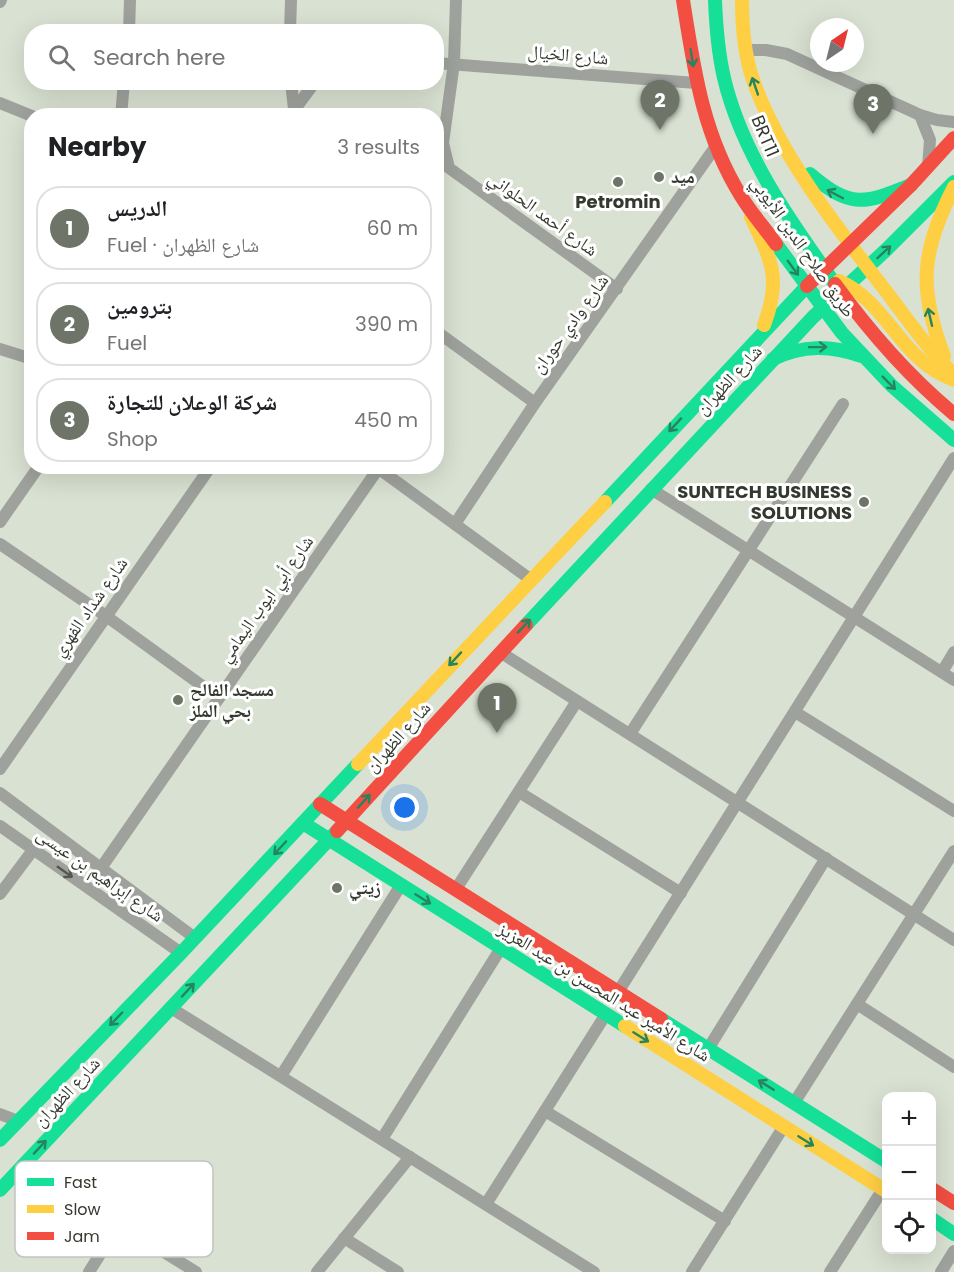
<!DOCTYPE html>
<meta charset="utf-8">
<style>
body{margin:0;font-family:Poppins,"Noto Naskh Arabic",sans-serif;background:#f2f2f2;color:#202124}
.controls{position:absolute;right:18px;bottom:18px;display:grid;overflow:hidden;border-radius:12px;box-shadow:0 6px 24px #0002}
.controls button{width:54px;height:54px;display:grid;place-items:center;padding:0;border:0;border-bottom:2px solid #e0e0e0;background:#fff;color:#202124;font:30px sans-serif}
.compass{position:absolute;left:810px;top:18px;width:54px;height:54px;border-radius:50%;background:#fff;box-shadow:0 6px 24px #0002;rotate:35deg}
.you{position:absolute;left:405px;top:808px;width:21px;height:21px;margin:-15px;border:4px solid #fff;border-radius:50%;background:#1a73e8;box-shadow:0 0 0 9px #1a73e833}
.badge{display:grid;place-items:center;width:39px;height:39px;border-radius:50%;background:#6e7468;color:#fff;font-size:20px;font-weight:700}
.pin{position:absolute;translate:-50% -50px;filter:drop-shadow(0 2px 3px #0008)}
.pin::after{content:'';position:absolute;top:32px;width:21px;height:18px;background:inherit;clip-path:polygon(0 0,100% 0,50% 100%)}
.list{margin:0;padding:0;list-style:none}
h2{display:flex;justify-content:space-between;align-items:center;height:78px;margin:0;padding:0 24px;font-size:26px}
h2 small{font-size:20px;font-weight:400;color:#757577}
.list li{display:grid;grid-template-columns:39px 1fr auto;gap:18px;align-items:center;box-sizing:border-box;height:84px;margin:0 12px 12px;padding:0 12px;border:2px solid #e0e0e0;border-radius:24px}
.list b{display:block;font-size:22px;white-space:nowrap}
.list p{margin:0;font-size:20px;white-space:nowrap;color:#757577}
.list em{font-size:20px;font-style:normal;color:#757577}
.icon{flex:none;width:33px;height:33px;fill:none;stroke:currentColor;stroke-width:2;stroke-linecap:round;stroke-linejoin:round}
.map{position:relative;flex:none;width:954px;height:1272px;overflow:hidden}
.search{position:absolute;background:#fff;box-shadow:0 6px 24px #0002;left:24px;top:24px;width:420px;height:66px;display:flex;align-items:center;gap:15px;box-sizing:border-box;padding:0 21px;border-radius:24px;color:#757577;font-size:22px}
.panel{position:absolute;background:#fff;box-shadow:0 6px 24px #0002;left:24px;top:108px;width:420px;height:366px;border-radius:24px}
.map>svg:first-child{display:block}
</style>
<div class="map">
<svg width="954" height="1272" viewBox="0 0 954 1272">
<rect width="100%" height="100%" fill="#d9e1d2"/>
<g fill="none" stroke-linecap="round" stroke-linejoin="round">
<g stroke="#9fa29c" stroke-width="12">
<path d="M 456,0 L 454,63 L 443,143 L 449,168 L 617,289"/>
<path d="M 0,2 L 1,0"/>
<path d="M 129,32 L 130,0"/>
<path d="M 290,32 L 291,0"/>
<path d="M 745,50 L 766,50 L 787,54 L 920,115 L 937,120 L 954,122"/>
<path d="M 436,63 L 696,83"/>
<path d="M 291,82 L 294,109"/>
<path d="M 0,103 L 32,116"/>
<path d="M 920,115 L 930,140 L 928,167"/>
<path d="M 121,116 L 124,82"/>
<path d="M 290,116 L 315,82"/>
<path d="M 436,331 L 535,403"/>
<path d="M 0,349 L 32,359"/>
<path d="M 375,466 L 530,579"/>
<path d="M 651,489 L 954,680"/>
<path d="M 0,522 L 39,466"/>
<path d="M 455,524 L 535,403 L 716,146"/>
<path d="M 0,544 L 106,616 L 219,698"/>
<path d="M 500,652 L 954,940"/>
<path d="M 942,672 L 954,652"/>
<path d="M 795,712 L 954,811"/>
<path d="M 630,734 L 843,404"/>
<path d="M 0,769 L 211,466"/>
<path d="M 519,792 L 681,893"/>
<path d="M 0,793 L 195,938"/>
<path d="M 0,826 L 181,953"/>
<path d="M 101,868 L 378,469"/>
<path d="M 456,889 L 577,701"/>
<path d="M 0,894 L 33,850"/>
<path d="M 618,992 L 954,458"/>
<path d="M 857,1004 L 954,1067"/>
<path d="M 171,1008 L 594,1272"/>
<path d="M 708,1049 L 826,858"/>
<path d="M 281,1076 L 401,885"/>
<path d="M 794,1103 L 954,851"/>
<path d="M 545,1111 L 725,1221"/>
<path d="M 0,1114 L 18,1121"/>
<path d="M 382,1139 L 501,948"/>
<path d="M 24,1165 L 196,1272"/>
<path d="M 486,1204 L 606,1014"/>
<path d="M 344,1238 L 398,1272"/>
<path d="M 89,1272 L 119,1224"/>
<path d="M 317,1272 L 410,1157"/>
<path d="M 692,1272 L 784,1126"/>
<path d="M 830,1272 L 883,1189"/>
<path d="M 941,1272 L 954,1251"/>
</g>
<g stroke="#16e098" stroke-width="14">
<path d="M 715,0 C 716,26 718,52 724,78 C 742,154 790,221 835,284"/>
<path d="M 810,174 C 851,209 864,204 911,185"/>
<path d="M 776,244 L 842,333 L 892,386 L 954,440"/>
<path d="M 773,359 C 803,345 830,345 861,356"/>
<path d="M 605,502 L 807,286"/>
<path d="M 526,625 L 813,317 L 886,250 L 954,182"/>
<path d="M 303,823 L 625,1026"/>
<path d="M 661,1019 L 886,1161"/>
<path d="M 0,1140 L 181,953 L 358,764"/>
<path d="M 0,1190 L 337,831"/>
<path d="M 932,1219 L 954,1234"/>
</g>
<g stroke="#ffcf43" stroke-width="14">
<path d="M 742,0 C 742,26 744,52 752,77 C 777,151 837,228 885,290 C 907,319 928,349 954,375"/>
<path d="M 751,217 C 771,260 782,278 764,325"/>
<path d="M 839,281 C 890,304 899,360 954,380"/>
<path d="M 944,356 C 918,288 921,252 954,187"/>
<path d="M 358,764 L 605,502"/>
<path d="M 625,1026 L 886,1191"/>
</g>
<g stroke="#f24e42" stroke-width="14">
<path d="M 683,0 C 694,70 703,135 741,196 C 751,213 765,228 776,244"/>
<path d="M 835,284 C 870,332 908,376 954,414"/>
<path d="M 807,286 L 911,185 L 954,138"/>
<path d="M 320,804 L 661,1019"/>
<path d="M 337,831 L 526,625"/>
<path d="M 932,1189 L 954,1203"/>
</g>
</g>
<defs><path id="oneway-shaft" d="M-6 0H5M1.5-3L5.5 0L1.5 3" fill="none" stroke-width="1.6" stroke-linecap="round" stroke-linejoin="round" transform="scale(1.5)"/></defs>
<g stroke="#26845e">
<use href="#oneway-shaft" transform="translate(692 58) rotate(81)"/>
<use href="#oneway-shaft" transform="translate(755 86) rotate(-109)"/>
<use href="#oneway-shaft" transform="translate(835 194) rotate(-152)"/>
<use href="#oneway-shaft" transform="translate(884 252) rotate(-43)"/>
<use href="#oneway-shaft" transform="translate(793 268) rotate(54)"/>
<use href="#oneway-shaft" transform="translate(930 317) rotate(-103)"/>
<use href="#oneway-shaft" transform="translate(818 347) rotate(-1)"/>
<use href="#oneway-shaft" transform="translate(889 383) rotate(45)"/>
<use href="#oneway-shaft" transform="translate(675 425) rotate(133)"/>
<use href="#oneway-shaft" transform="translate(524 626) rotate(-47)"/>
<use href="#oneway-shaft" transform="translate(455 659) rotate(133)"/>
<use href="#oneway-shaft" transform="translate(364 801) rotate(-48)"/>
<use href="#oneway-shaft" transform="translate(280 848) rotate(133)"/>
<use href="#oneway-shaft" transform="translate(423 899) rotate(32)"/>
<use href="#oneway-shaft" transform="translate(188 990) rotate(-47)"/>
<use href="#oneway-shaft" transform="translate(116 1019) rotate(134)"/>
<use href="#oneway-shaft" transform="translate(641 1037) rotate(32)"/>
<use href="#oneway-shaft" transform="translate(766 1085) rotate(-148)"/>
<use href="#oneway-shaft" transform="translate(806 1141) rotate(32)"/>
<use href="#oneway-shaft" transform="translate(40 1147) rotate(-47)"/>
</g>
<use stroke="#545850" href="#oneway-shaft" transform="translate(65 872) rotate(35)"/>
<g fill="#6e7468" stroke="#fff" stroke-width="2">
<circle cx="659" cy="177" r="6"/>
<circle cx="618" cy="182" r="6"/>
<circle cx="864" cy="502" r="6"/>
<circle cx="178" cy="700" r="6"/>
<circle cx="337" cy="888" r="6"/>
</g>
<g text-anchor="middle" stroke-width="6" stroke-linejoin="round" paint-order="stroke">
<g font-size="18" fill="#34392f" stroke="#fff">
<text transform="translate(568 55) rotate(5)" y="6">شارع الخيال</text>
<text transform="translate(765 136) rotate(67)" y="6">BRT11</text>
<text transform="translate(543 214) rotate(36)" y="6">شارع أحمد الحلواني</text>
<text transform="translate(803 247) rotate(55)" y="6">طريق صلاح الدين الأيوبي</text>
<text transform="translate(570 324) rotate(-54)" y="6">شارع وادي حوران</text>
<text transform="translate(729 380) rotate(-47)" y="6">شارع الظهران</text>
<text transform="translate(266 599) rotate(-55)" y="6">شارع أبي ايوب اليمامي</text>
<text transform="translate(90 607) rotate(-55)" y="6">شارع شداد الفهري</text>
<text transform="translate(398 737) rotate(-48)" y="6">شارع الظهران</text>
<text transform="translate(100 875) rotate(35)" y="6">شارع إبراهيم بن عيسى</text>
<text transform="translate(604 992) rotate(32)" y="6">شارع الأمير عبد المحسن بن عبد العزيز</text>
<text transform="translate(67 1092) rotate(-47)" y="6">شارع الظهران</text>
</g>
<g font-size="18" font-weight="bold" fill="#34392f" stroke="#fff" text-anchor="start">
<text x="671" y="183">ميد</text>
<text x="618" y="208" text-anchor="middle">Petromin</text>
<text x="852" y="498" text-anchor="end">SUNTECH BUSINESS<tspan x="852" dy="21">SOLUTIONS</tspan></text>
<text x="190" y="696">مسجد الفالح<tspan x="190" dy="21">بحي الملز</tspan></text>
<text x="349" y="894">زيتي</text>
</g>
</g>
<rect x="15" y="1161" width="198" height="96" rx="9" fill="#fff" stroke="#c2c4c1" stroke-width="1.5"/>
<rect x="27" y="1178" width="27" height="8" fill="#16e098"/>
<rect x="27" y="1205" width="27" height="8" fill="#ffcf43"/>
<rect x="27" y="1232" width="27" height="8" fill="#f24e42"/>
<g font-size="16" fill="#34392f">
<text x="64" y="1188">Fast</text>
<text x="64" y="1215">Slow</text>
<text x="64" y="1242">Jam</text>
</g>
</svg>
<div class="controls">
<button>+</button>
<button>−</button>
<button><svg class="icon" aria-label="locate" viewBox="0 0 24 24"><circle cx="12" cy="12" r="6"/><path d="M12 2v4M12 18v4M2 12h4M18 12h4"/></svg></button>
</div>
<svg class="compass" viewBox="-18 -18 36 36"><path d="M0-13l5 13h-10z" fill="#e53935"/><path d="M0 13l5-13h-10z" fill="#757577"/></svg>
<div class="you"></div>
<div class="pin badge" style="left:497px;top:733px">1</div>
<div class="pin badge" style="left:660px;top:130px">2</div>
<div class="pin badge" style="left:873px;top:134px">3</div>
<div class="search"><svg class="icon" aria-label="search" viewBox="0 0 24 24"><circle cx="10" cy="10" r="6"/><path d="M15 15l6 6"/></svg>Search here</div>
<section class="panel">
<h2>Nearby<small>3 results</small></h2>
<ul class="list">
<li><span class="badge">1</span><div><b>الدريس</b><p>Fuel · شارع الظهران</p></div><em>60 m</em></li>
<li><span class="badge">2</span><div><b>بترومين</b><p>Fuel</p></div><em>390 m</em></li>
<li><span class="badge">3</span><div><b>شركة الوعلان للتجارة</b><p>Shop</p></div><em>450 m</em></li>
</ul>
</section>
</div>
